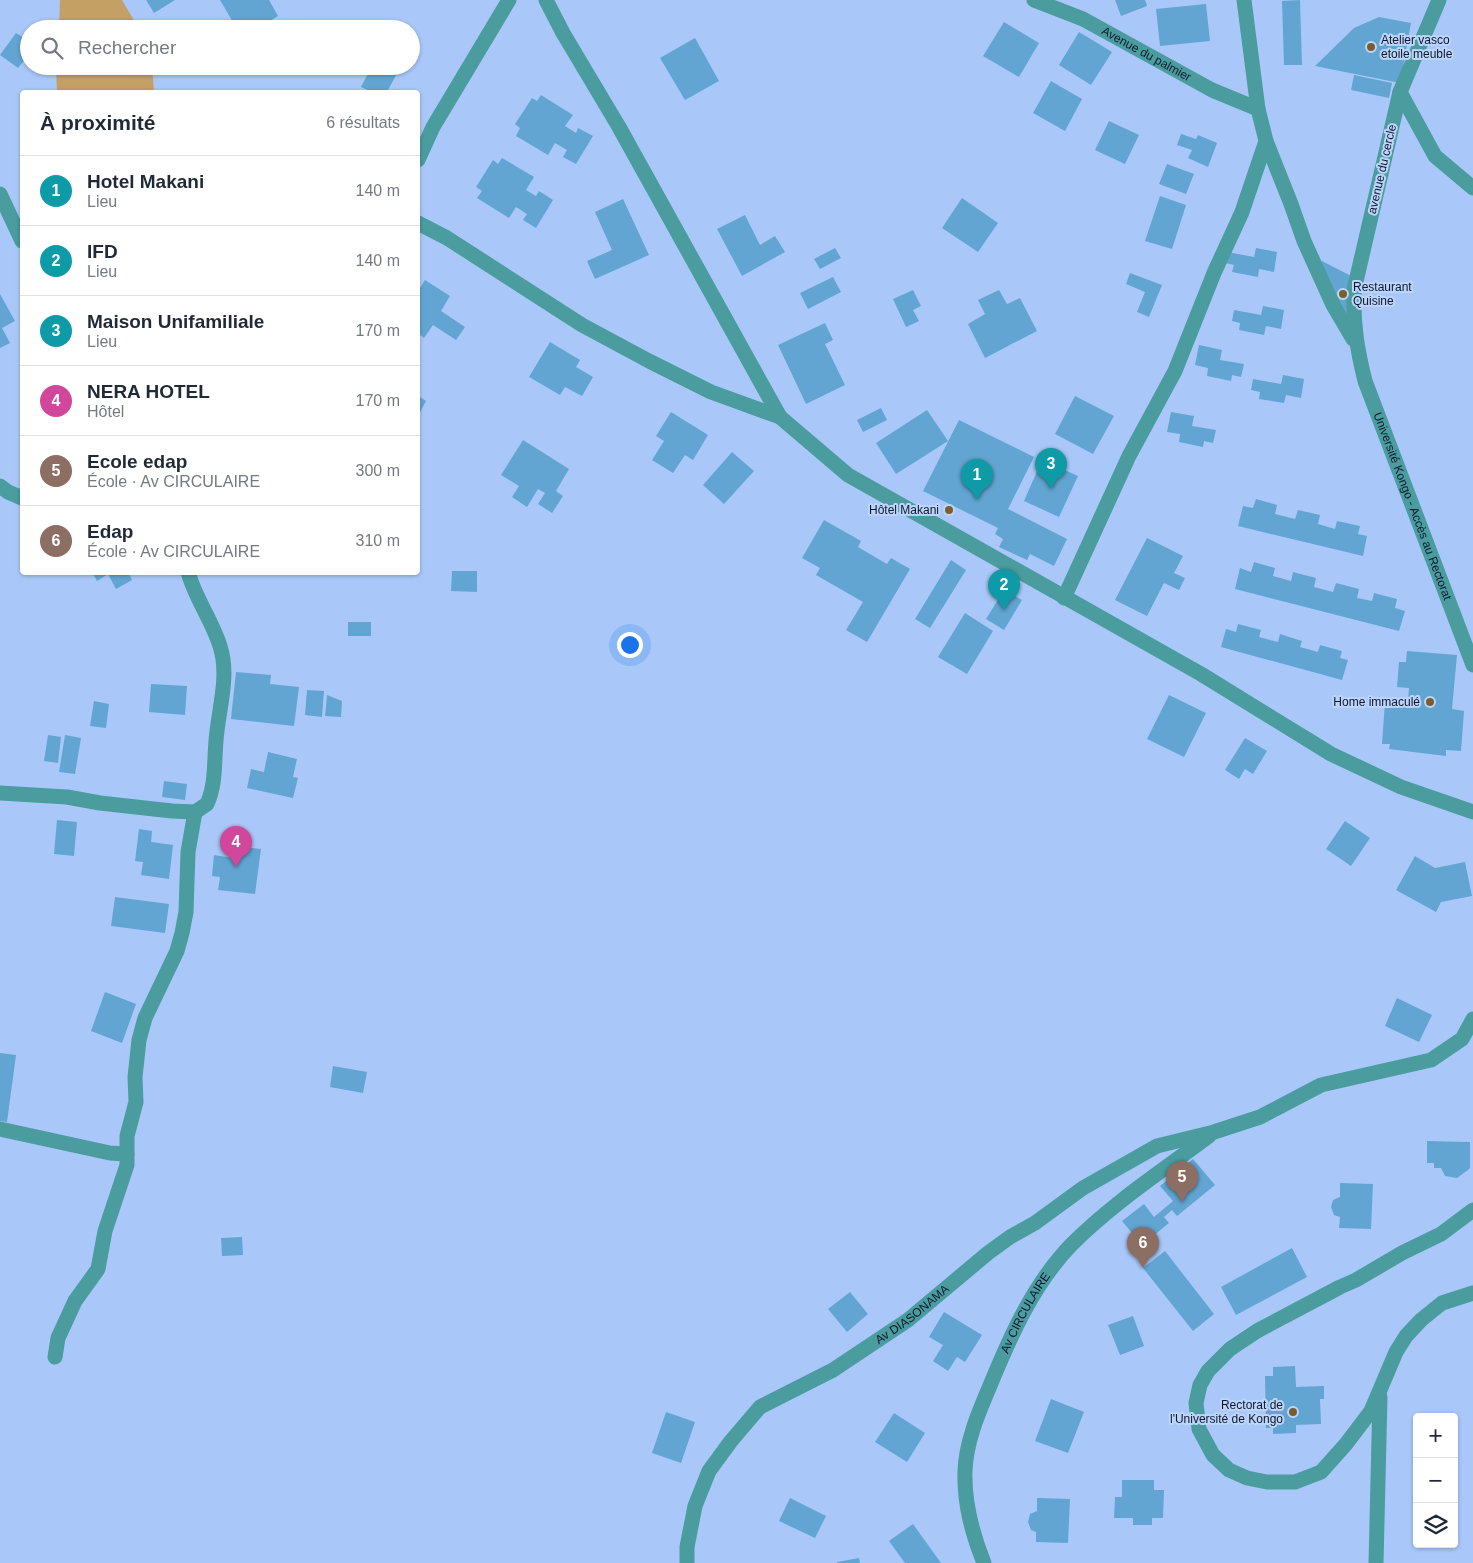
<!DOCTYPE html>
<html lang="fr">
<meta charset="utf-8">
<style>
body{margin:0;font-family:Arial,sans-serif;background:#f6f6f7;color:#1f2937}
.controls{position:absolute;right:15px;bottom:15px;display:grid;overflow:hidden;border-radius:5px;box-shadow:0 1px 4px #0004}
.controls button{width:45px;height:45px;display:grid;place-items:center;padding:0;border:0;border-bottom:1px solid #e0e1e3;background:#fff;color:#1f2937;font:25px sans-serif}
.you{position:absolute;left:629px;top:644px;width:18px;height:18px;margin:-12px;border:4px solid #fff;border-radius:50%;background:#1a73e8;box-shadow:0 0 0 8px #1a73e833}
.badge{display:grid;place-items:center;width:32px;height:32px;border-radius:50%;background:#795e30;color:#fff;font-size:16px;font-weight:700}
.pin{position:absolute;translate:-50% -41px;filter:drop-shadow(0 1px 2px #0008)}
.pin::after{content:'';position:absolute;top:26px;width:18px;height:15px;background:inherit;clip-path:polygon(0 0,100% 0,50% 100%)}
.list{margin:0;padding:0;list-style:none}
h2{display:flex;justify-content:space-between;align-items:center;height:65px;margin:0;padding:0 20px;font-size:21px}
h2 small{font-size:16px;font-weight:400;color:#747a83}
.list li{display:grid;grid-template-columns:32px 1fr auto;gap:15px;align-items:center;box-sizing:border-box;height:70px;padding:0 20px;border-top:1px solid #e0e1e3}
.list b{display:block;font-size:19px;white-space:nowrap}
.list p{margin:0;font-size:16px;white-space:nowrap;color:#747a83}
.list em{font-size:16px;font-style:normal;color:#747a83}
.icon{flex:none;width:28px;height:28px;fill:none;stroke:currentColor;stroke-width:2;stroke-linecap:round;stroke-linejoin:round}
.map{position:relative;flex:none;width:1473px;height:1563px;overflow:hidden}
.search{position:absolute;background:#fff;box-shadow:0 1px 4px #0004;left:20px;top:20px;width:400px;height:55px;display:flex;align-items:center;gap:12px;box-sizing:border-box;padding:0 18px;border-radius:28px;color:#747a83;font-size:19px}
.panel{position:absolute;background:#fff;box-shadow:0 1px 4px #0004;left:20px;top:90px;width:400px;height:485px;border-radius:5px}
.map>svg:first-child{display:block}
</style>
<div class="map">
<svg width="1473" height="1563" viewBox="0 0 1473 1563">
<rect width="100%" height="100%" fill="#a9c8f9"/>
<g fill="#c5a064">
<path d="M 60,0 L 122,0 L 139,29 L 59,29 Z"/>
<path d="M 56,66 L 152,66 L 154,92 L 57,92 Z"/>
</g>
<g fill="#62a5d2">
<path d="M 146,0 L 175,0 L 154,13 Z"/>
<path d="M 220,0 L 269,0 L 278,16 L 257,29 L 237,29 Z"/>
<path d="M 1115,0 L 1145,0 L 1147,6 L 1121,16 Z"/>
<path d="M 1300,0 L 1302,65 L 1284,65 L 1282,1 Z"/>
<path d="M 1206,4 L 1210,41 L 1160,46 L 1156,9 Z"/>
<path d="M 1379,17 L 1411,23 L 1400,83 L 1315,66 L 1354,28 Z"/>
<path d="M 1004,22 L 1039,43 L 1019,77 L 983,56 Z"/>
<path d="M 1079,32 L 1112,52 L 1091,85 L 1059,65 Z"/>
<path d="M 16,33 L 29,41 L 29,54 L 18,68 L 0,55 Z"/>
<path d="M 695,38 L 719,81 L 685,100 L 660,58 Z"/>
<path d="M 372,66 L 401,66 L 387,92 L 372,92 L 361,87 Z"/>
<path d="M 1354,75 L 1392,83 L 1389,98 L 1351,90 Z"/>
<path d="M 1051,81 L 1082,99 L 1065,131 L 1033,113 Z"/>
<path d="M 541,95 L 573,115 L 565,126 L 576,133 L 578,128 L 593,136 L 576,164 L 563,157 L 567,150 L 555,143 L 548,155 L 516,136 L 520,128 L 515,124 L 532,98 L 537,101 Z"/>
<path d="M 1109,121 L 1139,135 L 1125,164 L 1095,150 Z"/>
<path d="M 1181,134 L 1196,139 L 1198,135 L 1217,143 L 1208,167 L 1188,158 L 1192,150 L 1177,145 Z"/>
<path d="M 502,158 L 534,177 L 526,190 L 536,196 L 539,191 L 553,200 L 536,228 L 523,220 L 527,214 L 516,207 L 509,218 L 477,198 L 482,191 L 476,187 L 493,160 L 498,164 Z"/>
<path d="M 1167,164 L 1194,174 L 1186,194 L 1159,184 Z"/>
<path d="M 1160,196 L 1186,205 L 1172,249 L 1145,241 Z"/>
<path d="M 962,198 L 998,223 L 978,252 L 942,228 Z"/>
<path d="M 623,199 L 649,255 L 595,279 L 587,261 L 612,250 L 595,212 Z"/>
<path d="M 745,215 L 760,245 L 775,236 L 785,252 L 742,276 L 717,229 Z"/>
<path d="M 835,248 L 841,258 L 820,269 L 814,259 Z"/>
<path d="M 1256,248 L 1277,252 L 1274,272 L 1259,269 L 1258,277 L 1232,272 L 1234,265 L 1225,263 L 1227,252 L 1254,257 Z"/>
<path d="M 1322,261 L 1355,278 L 1351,310 L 1344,317 L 1318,265 Z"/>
<path d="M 1130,273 L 1162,285 L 1149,317 L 1137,312 L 1145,292 L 1126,284 Z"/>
<path d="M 833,277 L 841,292 L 808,309 L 800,293 Z"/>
<path d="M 425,280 L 450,296 L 441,311 L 465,327 L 456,340 L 433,325 L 424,338 L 418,333 L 418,291 Z"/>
<path d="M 913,290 L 921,306 L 913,310 L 919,321 L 906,327 L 893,299 Z"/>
<path d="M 999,290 L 1007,304 L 1020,298 L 1037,331 L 985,358 L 968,324 L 985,314 L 978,300 Z"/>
<path d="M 0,294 L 15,321 L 2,328 L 10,343 L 0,348 Z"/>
<path d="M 1263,306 L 1284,310 L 1281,329 L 1266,326 L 1264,335 L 1239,330 L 1240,323 L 1232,321 L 1234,310 L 1261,315 Z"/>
<path d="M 825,323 L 833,340 L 825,344 L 845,385 L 806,404 L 778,345 Z"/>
<path d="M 550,342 L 580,360 L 576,367 L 593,377 L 582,396 L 565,387 L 560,395 L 529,377 Z"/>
<path d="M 1199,345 L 1222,350 L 1220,360 L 1244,364 L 1241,377 L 1232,375 L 1231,381 L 1207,376 L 1208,368 L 1195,365 Z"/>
<path d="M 1283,375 L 1304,379 L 1301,398 L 1286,395 L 1284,403 L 1259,399 L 1260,392 L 1251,390 L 1253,379 L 1281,384 Z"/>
<path d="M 418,396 L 426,401 L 418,416 Z"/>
<path d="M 1075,396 L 1114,416 L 1093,454 L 1055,434 Z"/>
<path d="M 881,408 L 887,420 L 863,432 L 857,420 Z"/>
<path d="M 927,410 L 948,441 L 896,474 L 876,443 Z"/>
<path d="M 671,412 L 708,435 L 693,460 L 685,455 L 673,473 L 652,460 L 664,441 L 656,436 Z"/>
<path d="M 1171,412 L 1194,416 L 1192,426 L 1216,430 L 1213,443 L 1204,441 L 1203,447 L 1179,442 L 1180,434 L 1167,432 Z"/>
<path d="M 959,420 L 1034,457 L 1008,509 L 1067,539 L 1054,566 L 1030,554 L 1027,560 L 999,547 L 1003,539 L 995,534 L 998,528 L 923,491 Z"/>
<path d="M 523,440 L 569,469 L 556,491 L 563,496 L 552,513 L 538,504 L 545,493 L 538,489 L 527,507 L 512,497 L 519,486 L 501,475 Z"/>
<path d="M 732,452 L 754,471 L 724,504 L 703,485 Z"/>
<path d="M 1042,460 L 1078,476 L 1059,517 L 1024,501 Z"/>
<path d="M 1256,499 L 1277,505 L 1275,514 L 1295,519 L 1298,510 L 1320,515 L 1318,524 L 1335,529 L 1337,521 L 1360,526 L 1358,534 L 1367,536 L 1363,556 L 1238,526 L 1243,506 L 1253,508 Z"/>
<path d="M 824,520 L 861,541 L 858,547 L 887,564 L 891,558 L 910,569 L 867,642 L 846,630 L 863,602 L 816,575 L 820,568 L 802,558 Z"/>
<path d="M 1147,538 L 1183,556 L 1174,573 L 1185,578 L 1179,590 L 1164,583 L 1147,616 L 1115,600 Z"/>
<path d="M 951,560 L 966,570 L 930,628 L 915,619 Z"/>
<path d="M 1254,562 L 1275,568 L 1273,576 L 1291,581 L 1293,572 L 1316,578 L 1314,587 L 1333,592 L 1336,583 L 1359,589 L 1357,598 L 1372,601 L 1374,593 L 1397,599 L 1395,608 L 1405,611 L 1399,631 L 1235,589 L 1240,568 L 1251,572 Z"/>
<path d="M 452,571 L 477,571 L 477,592 L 451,591 Z"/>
<path d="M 92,572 L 128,572 L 132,580 L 116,589 L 108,574 L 97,581 Z"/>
<path d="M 1004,590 L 1022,600 L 1004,630 L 986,619 Z"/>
<path d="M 965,613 L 993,631 L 967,674 L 938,657 Z"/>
<rect x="348" y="622" width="23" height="14"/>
<path d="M 1238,624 L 1261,630 L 1259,637 L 1278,642 L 1280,634 L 1302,641 L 1300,647 L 1318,652 L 1320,645 L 1342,651 L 1340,658 L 1348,660 L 1342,680 L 1221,647 L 1226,629 L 1236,632 Z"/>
<path d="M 1407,651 L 1457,655 L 1452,709 L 1464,711 L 1461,751 L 1446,750 L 1446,756 L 1389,749 L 1390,744 L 1382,744 L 1385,702 L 1408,703 L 1409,688 L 1397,687 L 1399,662 L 1406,662 Z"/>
<path d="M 236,672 L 271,675 L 270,684 L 299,687 L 294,726 L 231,719 Z"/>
<path d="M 151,684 L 187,686 L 185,715 L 149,712 Z"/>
<path d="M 307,690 L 324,691 L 322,717 L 305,715 Z"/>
<path d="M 327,695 L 342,701 L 341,717 L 325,716 Z"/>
<path d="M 1169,695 L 1206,713 L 1184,757 L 1147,739 Z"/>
<path d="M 94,701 L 109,704 L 106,728 L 90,726 Z"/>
<path d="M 48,735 L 61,737 L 58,763 L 44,761 Z"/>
<path d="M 65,735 L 81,738 L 75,774 L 59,772 Z"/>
<path d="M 1245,738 L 1267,751 L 1253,774 L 1245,769 L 1239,779 L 1225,770 Z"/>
<path d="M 268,752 L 297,759 L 293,777 L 298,778 L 293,798 L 247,788 L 251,769 L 264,772 Z"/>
<path d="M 164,781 L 187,784 L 185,800 L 162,797 Z"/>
<path d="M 57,820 L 77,822 L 74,856 L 54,854 Z"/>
<path d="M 1345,821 L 1370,838 L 1351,866 L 1326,849 Z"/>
<path d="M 139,829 L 152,831 L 151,842 L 173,845 L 169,879 L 141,875 L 143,862 L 135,861 Z"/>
<path d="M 234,846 L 261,849 L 255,894 L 218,890 L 220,877 L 212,876 L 214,855 L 233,858 Z"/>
<path d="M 1415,856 L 1435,868 L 1465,862 L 1472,896 L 1441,902 L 1436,912 L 1396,890 Z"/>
<path d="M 115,897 L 169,904 L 165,933 L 111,926 Z"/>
<path d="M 105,992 L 136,1004 L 122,1043 L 91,1031 Z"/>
<path d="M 1397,998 L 1432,1015 L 1419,1042 L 1385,1026 Z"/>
<path d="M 0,1053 L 16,1055 L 7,1122 L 0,1121 Z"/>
<path d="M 333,1066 L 367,1072 L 363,1093 L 330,1087 Z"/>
<path d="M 1427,1141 L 1470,1142 L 1470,1168 L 1468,1170 L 1457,1178 L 1445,1176 L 1441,1168 L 1434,1168 L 1434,1163 L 1427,1163 Z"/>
<path d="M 1193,1159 L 1215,1185 L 1177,1216 L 1172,1210 L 1164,1217 L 1169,1223 L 1142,1245 L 1122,1221 L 1144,1204 L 1154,1217 L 1173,1201 L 1160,1186 Z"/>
<path d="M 1340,1183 L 1373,1184 L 1371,1229 L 1339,1228 L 1340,1217 L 1334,1215 L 1331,1207 L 1333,1200 L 1340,1197 Z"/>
<path d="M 242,1237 L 243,1255 L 222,1256 L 221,1238 Z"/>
<path d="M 1292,1248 L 1307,1277 L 1236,1315 L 1221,1287 Z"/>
<path d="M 1165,1251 L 1214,1314 L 1193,1331 L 1143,1268 Z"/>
<path d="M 850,1292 L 868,1314 L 847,1332 L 828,1309 Z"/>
<path d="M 944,1312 L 982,1335 L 965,1362 L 957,1357 L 948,1371 L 933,1361 L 943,1345 L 929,1337 Z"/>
<path d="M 1133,1316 L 1144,1346 L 1120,1355 L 1108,1325 Z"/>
<path d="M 1295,1366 L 1296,1387 L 1324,1386 L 1324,1399 L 1320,1399 L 1321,1424 L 1296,1425 L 1296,1433 L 1273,1434 L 1273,1428 L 1266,1428 L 1265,1376 L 1273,1376 L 1273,1367 Z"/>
<path d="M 1051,1399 L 1084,1412 L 1068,1453 L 1035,1441 Z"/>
<path d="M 666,1412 L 695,1422 L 681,1463 L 652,1453 Z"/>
<path d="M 894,1413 L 925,1433 L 907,1462 L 875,1442 Z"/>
<path d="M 1122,1480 L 1154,1480 L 1154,1490 L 1164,1490 L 1163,1518 L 1152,1518 L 1152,1525 L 1133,1525 L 1133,1518 L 1114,1518 L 1115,1497 L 1122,1497 Z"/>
<path d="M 790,1498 L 826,1516 L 815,1538 L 779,1521 Z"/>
<path d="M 1037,1498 L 1070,1499 L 1068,1543 L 1036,1542 L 1036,1532 L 1031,1530 L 1028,1522 L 1030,1514 L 1037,1511 Z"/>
<path d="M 913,1524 L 941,1563 L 905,1563 L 889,1541 Z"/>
<path d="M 859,1558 L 860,1563 L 837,1563 L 837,1562 Z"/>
</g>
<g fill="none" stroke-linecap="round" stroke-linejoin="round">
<g stroke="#4a9c9f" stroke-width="15">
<path d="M 546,0 L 563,33 L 619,127 L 780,417"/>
<path id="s1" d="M 1034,0 L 1083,19 L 1212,90 L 1258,109"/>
<path d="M 1244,0 L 1258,109 L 1266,141 L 1291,204 L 1304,241 L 1333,305 L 1353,339"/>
<path id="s2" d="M 1439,0 L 1400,92 L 1354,290 C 1353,324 1357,349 1365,381 L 1473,665"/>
<path d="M 1400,92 L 1435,156 L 1473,188"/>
<path d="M 418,160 L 433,127 L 509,0"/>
<path d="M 0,194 L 22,241"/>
<path d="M 418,223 L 447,238 L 582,325 L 649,361 L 711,392 L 780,417 L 848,475 L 1201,674 L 1331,754 L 1401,787 L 1473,812"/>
<path d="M 0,486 L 8,492 L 22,498"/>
<path d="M 1064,598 L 1129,456 L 1175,371 L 1214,273 L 1242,212 L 1266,141"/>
<path d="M 0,793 L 67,797 L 100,803 L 172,811 L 195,812 L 207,804 C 216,784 214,763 216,741 C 218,710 230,677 220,646 C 212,620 195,598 188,572"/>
<path d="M 0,1129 L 110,1153 L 127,1154"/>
<path d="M 1473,1210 L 1441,1234 L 1402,1253 L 1356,1280 L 1340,1287 L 1257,1331 L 1230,1349 L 1208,1371 L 1200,1385 L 1196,1403 L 1199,1429 L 1213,1455 L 1229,1470 L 1247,1478 L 1267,1482 L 1295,1482 L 1321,1472 L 1346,1444 L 1371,1411 L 1396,1352 L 1406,1336 L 1421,1320 L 1442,1303 L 1473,1293"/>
<path d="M 55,1357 L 58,1338 L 75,1301 L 98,1269 L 105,1231 L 127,1165 L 127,1136 L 136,1102 L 135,1077 L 139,1040 L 145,1018 L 177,951 L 182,933 L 186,912 L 188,852 L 195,812"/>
<path id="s3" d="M 687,1563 L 687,1547 L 695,1506 L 709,1471 L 731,1441 L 760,1407 L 833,1370 L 908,1320 L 988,1253 L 1010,1237 L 1035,1223 L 1083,1188 L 1157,1146 L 1214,1132 L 1260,1117 L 1321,1085 L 1431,1060 L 1462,1039 L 1473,1019"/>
<path id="s4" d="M 984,1563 C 972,1533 964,1504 965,1471 C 966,1442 978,1414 989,1388 C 1010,1337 1033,1284 1072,1244 C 1113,1203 1162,1171 1209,1136"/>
<path d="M 1376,1563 L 1380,1397"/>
</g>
</g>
<g fill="#795e30" stroke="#bdd5fa" stroke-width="2">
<circle cx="1371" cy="47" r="5"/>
<circle cx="1343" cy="294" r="5"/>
<circle cx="949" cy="510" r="5"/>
<circle cx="1430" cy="702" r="5"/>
<circle cx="1293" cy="1412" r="5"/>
</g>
<g text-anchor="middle" stroke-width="4" stroke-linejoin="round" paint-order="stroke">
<g font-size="12" fill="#0b192e" stroke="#bdd5fa" text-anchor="end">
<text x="1381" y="44" text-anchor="start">Atelier vasco<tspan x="1381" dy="14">etoile meuble</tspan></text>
<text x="1353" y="291" text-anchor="start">Restaurant<tspan x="1353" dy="14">Quisine</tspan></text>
<text x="939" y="514">Hôtel Makani</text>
<text x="1420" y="706">Home immaculé</text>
<text x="1283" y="1409">Rectorat de<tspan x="1283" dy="14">l'Université de Kongo</tspan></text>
</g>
<g font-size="12" fill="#0b192e" stroke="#bdd5fa">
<text dy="4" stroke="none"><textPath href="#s1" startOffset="125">Avenue du palmier</textPath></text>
<text transform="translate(1382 169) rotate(-77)" y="4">avenue du cercle</text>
<text dy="4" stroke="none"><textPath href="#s2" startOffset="529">Université Kongo - Accès au Rectorat</textPath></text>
<text dy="4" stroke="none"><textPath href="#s3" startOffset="356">Av DIASONAMA</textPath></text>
<text dy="4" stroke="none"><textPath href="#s4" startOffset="265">Av CIRCULAIRE</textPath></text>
</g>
</g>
</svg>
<div class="controls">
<button>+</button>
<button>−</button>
<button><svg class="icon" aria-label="layers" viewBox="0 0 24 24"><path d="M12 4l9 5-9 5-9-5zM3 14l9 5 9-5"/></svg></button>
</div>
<div class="you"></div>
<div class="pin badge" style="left:977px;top:500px;background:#0f9aa8">1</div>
<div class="pin badge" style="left:1004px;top:610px;background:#0f9aa8">2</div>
<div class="pin badge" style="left:1051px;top:489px;background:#0f9aa8">3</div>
<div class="pin badge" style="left:236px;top:867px;background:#d1479c">4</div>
<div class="pin badge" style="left:1182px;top:1202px;background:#8d6e63">5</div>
<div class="pin badge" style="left:1143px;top:1268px;background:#8d6e63">6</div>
<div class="search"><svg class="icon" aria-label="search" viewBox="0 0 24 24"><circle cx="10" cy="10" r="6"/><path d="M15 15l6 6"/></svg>Rechercher</div>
<section class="panel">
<h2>À proximité<small>6 résultats</small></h2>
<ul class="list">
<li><span class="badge" style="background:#0f9aa8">1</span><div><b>Hotel Makani</b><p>Lieu</p></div><em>140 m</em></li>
<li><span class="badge" style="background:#0f9aa8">2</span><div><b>IFD</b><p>Lieu</p></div><em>140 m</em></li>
<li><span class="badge" style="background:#0f9aa8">3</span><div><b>Maison Unifamiliale</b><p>Lieu</p></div><em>170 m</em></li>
<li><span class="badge" style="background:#d1479c">4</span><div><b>NERA HOTEL</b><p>Hôtel</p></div><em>170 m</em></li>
<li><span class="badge" style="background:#8d6e63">5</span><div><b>Ecole edap</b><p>École · Av CIRCULAIRE</p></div><em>300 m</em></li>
<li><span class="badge" style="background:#8d6e63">6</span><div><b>Edap</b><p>École · Av CIRCULAIRE</p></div><em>310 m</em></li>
</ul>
</section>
</div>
